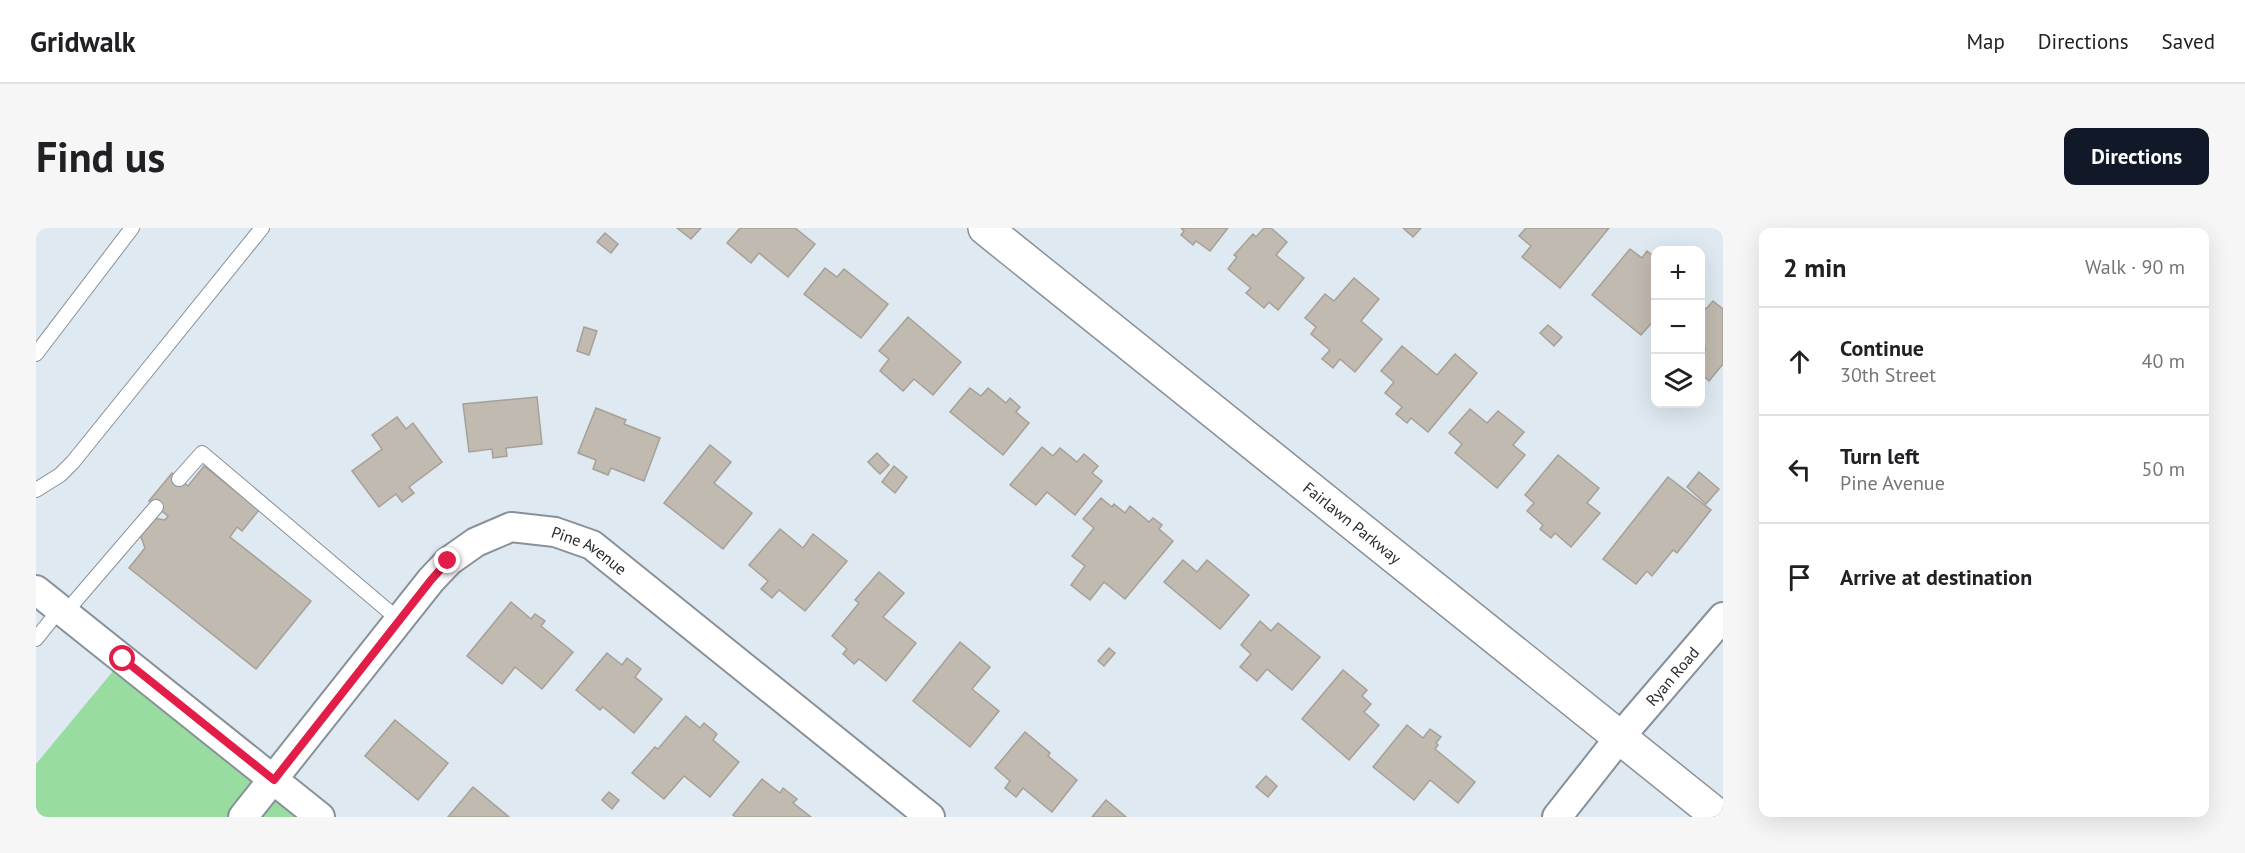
<!DOCTYPE html>
<meta charset="utf-8">
<style>
body{margin:0;font-family:"PT Sans",sans-serif;background:#f6f6f6;color:#202124}
.controls{position:absolute;right:18px;top:18px;display:grid;overflow:hidden;border-radius:12px;box-shadow:0 6px 24px #0002}
.controls button{width:54px;height:54px;display:grid;place-items:center;padding:0;border:0;border-bottom:2px solid #e0e0e0;background:#fff;color:#202124;font:30px sans-serif}
.stop{position:absolute;width:18px;height:18px;margin:-14px;border:4px solid #e11d48;border-radius:50%;background:#fff}
.stop.end{background:#e11d48;border-color:#fff;box-shadow:0 2px 6px #0008}
.list{margin:0;padding:0;list-style:none}
h2{display:flex;justify-content:space-between;align-items:center;height:78px;margin:0;padding:0 24px;font-size:26px}
h2 small{font-size:20px;font-weight:400;color:#757577}
.list li{display:grid;grid-template-columns:39px 1fr auto;gap:18px;align-items:center;box-sizing:border-box;height:108px;padding:0 24px;border-top:2px solid #e0e0e0}
.list b{display:block;font-size:22px;white-space:nowrap}
.list p{margin:0;font-size:20px;white-space:nowrap;color:#757577}
.list em{font-size:20px;font-style:normal;color:#757577}
.icon{flex:none;width:33px;height:33px;fill:none;stroke:currentColor;stroke-width:2;stroke-linecap:round;stroke-linejoin:round}
.map{position:relative;flex:none;width:1687px;height:589px;overflow:hidden;border-radius:12px}
header{display:flex;align-items:center;gap:36px;box-sizing:border-box;height:84px;padding:0 30px;background:#fff;border-bottom:2px solid #e0e0e0}
header strong{font-size:28px}
nav{display:flex;gap:33px;margin-inline-start:auto;font-size:21px}
.intro{display:flex;align-items:center;justify-content:space-between;box-sizing:border-box;height:144px;padding:0 36px}
h1{margin:0;font-size:42px}
.button{padding:15px 27px;border-radius:12px;background:#111827;color:#fff;font-size:21px;font-weight:700}
main{display:flex;gap:36px;padding:0 36px}
aside{flex:1;background:#fff;border-radius:12px;box-shadow:0 6px 24px #0002}
.map>svg:first-child{display:block}
</style>
<header>
<strong>Gridwalk</strong>
<nav><a>Map</a><a>Directions</a><a>Saved</a></nav>
</header>
<div class="intro"><h1>Find us</h1><a class="button">Directions</a></div>
<main>
<div class="map">
<svg width="1687" height="589" viewBox="0 0 1687 589">
<rect width="100%" height="100%" fill="#dfe9f1"/>
<path fill="#98dca0" d="M 87,431 L 284,589 L 0,589 L 0,536 Z"/>
<g fill="#c1bab0" stroke="#a6a096" stroke-width="1.5">
<path d="M 641,0 L 665,0 L 655,11 Z"/>
<path d="M 704,0 L 759,0 L 779,16 L 752,49 L 723,25 L 715,35 L 691,15 Z"/>
<path d="M 1145,0 L 1192,0 L 1174,23 L 1160,13 L 1157,17 L 1145,7 L 1148,3 Z"/>
<path d="M 1228,0 L 1235,0 L 1251,14 L 1240,27 L 1268,50 L 1242,82 L 1233,74 L 1228,80 L 1210,65 L 1215,60 L 1192,41 L 1201,29 L 1198,27 L 1217,6 L 1220,9 Z"/>
<path d="M 1367,0 L 1385,0 L 1377,9 Z"/>
<path d="M 1490,0 L 1573,0 L 1524,60 L 1486,29 L 1495,18 L 1483,8 Z"/>
<path d="M 569,5 L 582,16 L 575,25 L 561,14 Z"/>
<path d="M 1594,21 L 1606,30 L 1611,23 L 1620,30 L 1620,90 L 1605,107 L 1556,67 Z"/>
<path d="M 789,40 L 801,49 L 808,41 L 852,76 L 825,110 L 768,66 Z"/>
<path d="M 1318,50 L 1343,71 L 1325,93 L 1346,111 L 1319,144 L 1304,131 L 1297,140 L 1286,131 L 1294,122 L 1275,106 L 1280,99 L 1269,90 L 1289,66 L 1298,73 Z"/>
<path d="M 1677,73 L 1687,81 L 1687,136 L 1673,153 L 1664,145 L 1664,127 L 1670,121 L 1664,116 L 1664,76 L 1670,81 Z"/>
<path d="M 872,89 L 925,134 L 897,167 L 878,151 L 867,163 L 844,143 L 853,131 L 843,123 Z"/>
<path d="M 1512,97 L 1526,109 L 1518,118 L 1504,105 Z"/>
<path d="M 548,99 L 561,103 L 553,127 L 541,123 Z"/>
<path d="M 1366,118 L 1401,147 L 1419,126 L 1441,145 L 1392,204 L 1375,190 L 1371,195 L 1360,186 L 1366,179 L 1349,165 L 1358,154 L 1345,143 Z"/>
<path d="M 934,160 L 945,168 L 952,160 L 970,175 L 974,170 L 984,179 L 980,184 L 993,195 L 967,227 L 914,184 Z"/>
<path d="M 501,169 L 506,216 L 470,220 L 471,228 L 457,230 L 456,221 L 433,224 L 427,176 Z"/>
<path d="M 560,180 L 590,192 L 588,196 L 624,210 L 608,253 L 575,240 L 572,247 L 557,241 L 560,232 L 542,225 Z"/>
<path d="M 1434,181 L 1451,195 L 1462,183 L 1488,204 L 1477,217 L 1489,227 L 1461,260 L 1419,225 L 1426,216 L 1413,205 Z"/>
<path d="M 361,189 L 370,201 L 377,195 L 406,234 L 373,259 L 378,265 L 366,274 L 360,266 L 343,279 L 316,243 L 346,221 L 336,207 Z"/>
<path d="M 674,217 L 695,234 L 678,255 L 716,285 L 687,321 L 628,275 Z"/>
<path d="M 1006,219 L 1017,228 L 1024,220 L 1041,234 L 1048,226 L 1062,238 L 1056,245 L 1066,253 L 1039,287 L 1011,264 L 1000,277 L 974,257 Z"/>
<path d="M 841,225 L 853,237 L 844,246 L 832,234 Z"/>
<path d="M 1522,227 L 1563,260 L 1551,275 L 1564,285 L 1535,319 L 1519,305 L 1515,310 L 1504,301 L 1507,297 L 1491,283 L 1498,275 L 1489,267 Z"/>
<path d="M 168,238 L 223,282 L 206,303 L 201,299 L 194,309 L 275,373 L 220,441 L 93,340 L 109,320 L 104,306 L 117,290 L 129,292 L 132,288 L 113,273 L 136,245 L 152,258 Z"/>
<path d="M 858,238 L 871,249 L 859,265 L 846,254 Z"/>
<path d="M 1663,244 L 1683,261 L 1670,276 L 1651,259 Z"/>
<path d="M 1632,249 L 1675,282 L 1641,325 L 1637,322 L 1616,348 L 1611,343 L 1600,356 L 1567,331 Z"/>
<path d="M 1065,270 L 1076,279 L 1078,276 L 1089,285 L 1094,278 L 1113,294 L 1117,290 L 1126,297 L 1123,301 L 1137,313 L 1089,371 L 1068,354 L 1054,372 L 1035,357 L 1049,338 L 1036,328 L 1058,300 L 1047,291 Z"/>
<path d="M 744,301 L 767,320 L 777,306 L 811,333 L 769,383 L 743,362 L 736,370 L 725,361 L 732,353 L 713,337 Z"/>
<path d="M 1147,332 L 1161,344 L 1171,332 L 1213,367 L 1184,401 L 1128,354 Z"/>
<path d="M 843,344 L 868,365 L 847,389 L 880,415 L 850,453 L 823,431 L 818,436 L 807,426 L 811,421 L 796,408 L 823,375 L 819,372 Z"/>
<path d="M 475,374 L 495,391 L 499,386 L 509,393 L 505,398 L 537,424 L 506,461 L 479,439 L 466,456 L 431,428 Z"/>
<path d="M 1224,393 L 1235,403 L 1242,395 L 1284,429 L 1256,462 L 1231,441 L 1221,453 L 1204,439 L 1215,426 L 1205,417 Z"/>
<path d="M 924,414 L 954,439 L 936,461 L 963,483 L 934,519 L 877,473 Z"/>
<path d="M 1073,420 L 1079,425 L 1068,438 L 1062,433 Z"/>
<path d="M 571,425 L 586,437 L 591,430 L 605,441 L 599,449 L 626,471 L 598,505 L 567,479 L 564,482 L 540,462 Z"/>
<path d="M 1307,442 L 1331,462 L 1326,468 L 1335,476 L 1328,484 L 1343,497 L 1313,532 L 1266,491 Z"/>
<path d="M 650,488 L 664,500 L 668,495 L 681,506 L 677,512 L 703,534 L 674,569 L 648,548 L 628,571 L 596,545 L 619,519 L 622,521 Z"/>
<path d="M 359,492 L 412,535 L 382,572 L 329,528 Z"/>
<path d="M 1371,497 L 1387,510 L 1394,501 L 1405,509 L 1400,515 L 1402,517 L 1399,521 L 1439,554 L 1422,575 L 1394,552 L 1378,572 L 1337,539 Z"/>
<path d="M 989,504 L 1014,525 L 1012,528 L 1041,552 L 1016,584 L 987,560 L 980,569 L 969,560 L 974,553 L 959,540 Z"/>
<path d="M 1230,548 L 1241,558 L 1232,569 L 1220,559 Z"/>
<path d="M 726,551 L 744,565 L 747,560 L 761,571 L 757,575 L 775,589 L 699,589 L 697,587 Z"/>
<path d="M 437,559 L 473,589 L 412,589 Z"/>
<path d="M 573,564 L 583,572 L 576,581 L 566,572 Z"/>
<path d="M 1070,572 L 1090,589 L 1056,589 Z"/>
</g>
<g fill="none" stroke-linecap="round" stroke-linejoin="round">
<g stroke="#889199" stroke-width="16">
<g id="lane">
<path d="M 0,126 L 96,0"/>
<path d="M 143,251 L 166,225 L 363,392"/>
<path d="M 0,262 L 24,247 L 37,234 L 226,0"/>
<path d="M 29,385 L 120,279"/>
<path d="M 0,411 L 24,381"/>
</g>
</g>
<g stroke="#889199" stroke-width="32">
<g id="street">
<path d="M 0,362 L 284,589"/>
<path id="s1" d="M 207,589 L 395,352 L 413,333 L 440,314 L 475,299 L 519,304 L 556,317 L 894,589"/>
<path id="s2" d="M 1521,589 L 1584,509 L 1687,389"/>
</g>
</g>
<g stroke="#889199" stroke-width="36">
<g id="secondary">
<path id="s3" d="M 949,0 L 1683,589"/>
</g>
</g>
<use href="#lane" stroke="#fff" stroke-width="14"/>
<use href="#street" stroke="#fff" stroke-width="28"/>
<use href="#secondary" stroke="#fff" stroke-width="33"/>
</g>
<g fill="none" stroke-linecap="round" stroke-linejoin="round">
<path stroke="#e11d48" stroke-width="8" d="M 87,431 L 238,552 L 395,352 L 412,333"/>
</g>
<g text-anchor="middle" stroke-width="4.5" stroke-linejoin="round" paint-order="stroke">
<g font-size="16" fill="#292c30" stroke="#fff">
<text dy="6" stroke="none"><textPath href="#s3" startOffset="471">Fairlawn Parkway</textPath></text>
<text dy="6" stroke="none"><textPath href="#s1" startOffset="483">Pine Avenue</textPath></text>
<text dy="6" stroke="none"><textPath href="#s2" startOffset="182">Ryan Road</textPath></text>
</g>
</g>
</svg>
<div class="controls">
<button>+</button>
<button>−</button>
<button><svg class="icon" aria-label="layers" viewBox="0 0 24 24"><path d="M12 4l9 5-9 5-9-5zM3 14l9 5 9-5"/></svg></button>
</div>
<div class="stop" style="left:87px;top:431px"></div>
<div class="stop end" style="left:412px;top:333px"></div>
</div>
<aside>
<h2>2 min<small>Walk · 90 m</small></h2>
<ul class="list">
<li><svg class="icon" aria-label="ahead" viewBox="0 0 24 24"><path d="M12 20V5M6 11l6-6 6 6"/></svg><div><b>Continue</b><p>30th Street</p></div><em>40 m</em></li>
<li><svg class="icon" aria-label="left" viewBox="0 0 24 24"><path d="M17 20v-9H6M10 6l-5 5 5 5"/></svg><div><b>Turn left</b><p>Pine Avenue</p></div><em>50 m</em></li>
<li><svg class="icon" aria-label="arrive" viewBox="0 0 24 24"><path d="M6 21V4h12l-3 4 3 4H6"/></svg><div><b>Arrive at destination</b></div></li>
</ul>
</aside>
</main>
